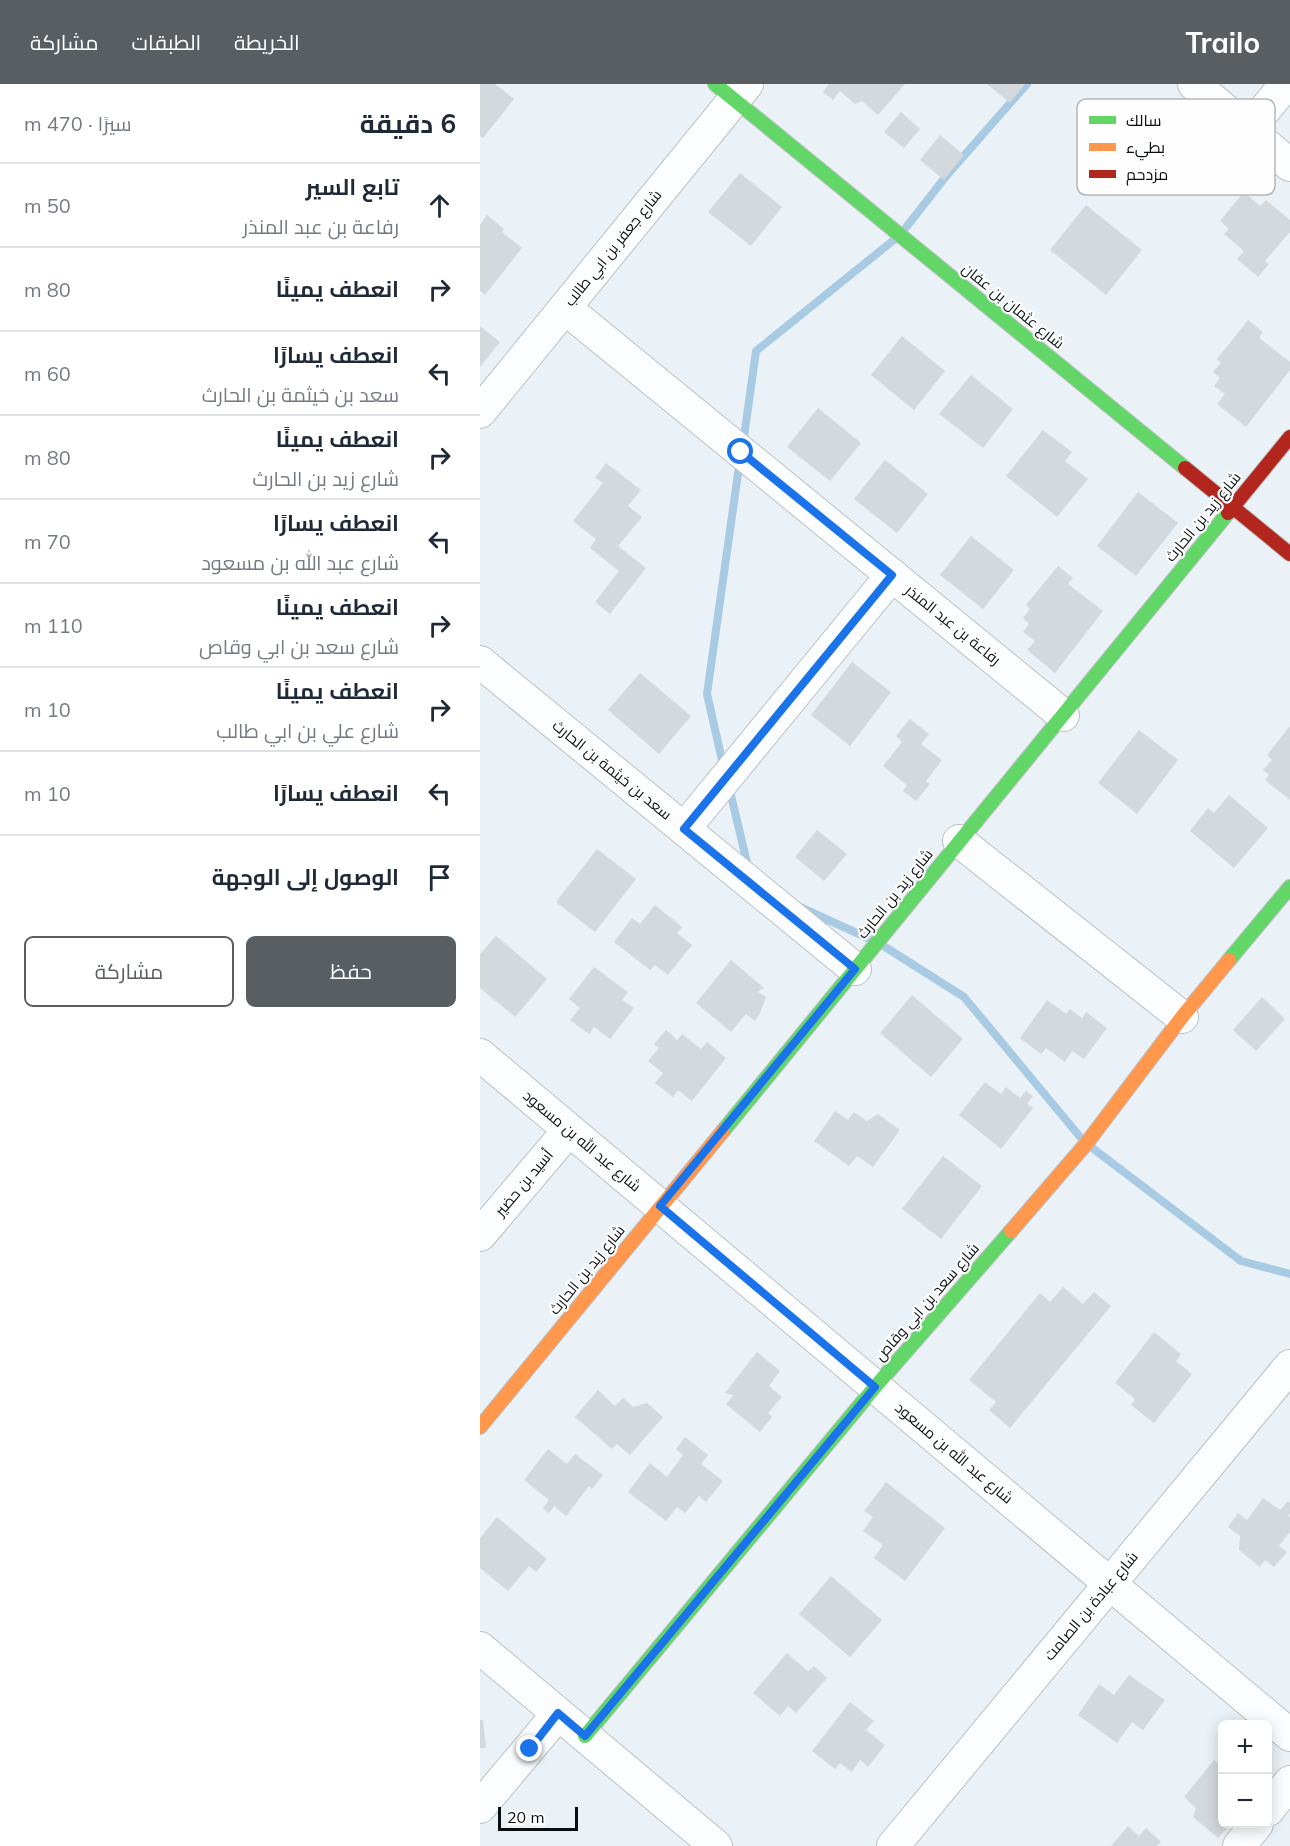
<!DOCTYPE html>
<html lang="ar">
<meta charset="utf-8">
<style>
body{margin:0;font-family:Mulish,Cairo,sans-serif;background:#f2f2f3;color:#1f2937;direction:rtl}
.controls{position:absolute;right:18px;bottom:18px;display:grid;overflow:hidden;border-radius:9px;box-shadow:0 3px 15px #0003}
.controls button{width:54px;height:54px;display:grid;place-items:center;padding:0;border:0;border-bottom:2px solid #e0e1e3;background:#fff;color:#1f2937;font:30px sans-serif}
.scale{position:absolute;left:18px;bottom:15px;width:80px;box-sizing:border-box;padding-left:6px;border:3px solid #0a0e11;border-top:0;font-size:16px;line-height:21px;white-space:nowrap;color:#0a0e11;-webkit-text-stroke:4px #fefefe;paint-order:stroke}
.stop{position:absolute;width:18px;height:18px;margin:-14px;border:4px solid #1a73e8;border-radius:50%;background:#fff}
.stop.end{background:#1a73e8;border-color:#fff;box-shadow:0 2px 6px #0008}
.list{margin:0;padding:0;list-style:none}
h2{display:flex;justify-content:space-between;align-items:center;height:78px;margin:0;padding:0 24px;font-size:26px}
h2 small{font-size:20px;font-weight:400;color:#747a83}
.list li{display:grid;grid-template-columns:39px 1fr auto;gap:18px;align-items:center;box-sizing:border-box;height:84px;padding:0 24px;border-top:2px solid #e0e1e3}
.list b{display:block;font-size:22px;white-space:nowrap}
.list p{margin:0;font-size:20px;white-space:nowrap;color:#747a83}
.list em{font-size:20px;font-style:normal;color:#747a83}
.actions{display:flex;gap:12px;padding:18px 24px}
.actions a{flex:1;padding:14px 0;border:2px solid #595e62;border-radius:9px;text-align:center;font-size:21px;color:#595e62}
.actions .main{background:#595e62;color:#fff}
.icon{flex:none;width:33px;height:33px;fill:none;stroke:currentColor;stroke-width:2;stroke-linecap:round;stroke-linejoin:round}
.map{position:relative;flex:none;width:810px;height:1762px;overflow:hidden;direction:ltr}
header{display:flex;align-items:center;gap:36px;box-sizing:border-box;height:84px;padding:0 30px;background:#595e62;color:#fff}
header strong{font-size:28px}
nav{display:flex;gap:33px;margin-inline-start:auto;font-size:21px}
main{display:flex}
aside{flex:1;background:#fff}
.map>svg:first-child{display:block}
</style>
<header>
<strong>Trailo</strong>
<nav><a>الخريطة</a><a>الطبقات</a><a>مشاركة</a></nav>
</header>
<main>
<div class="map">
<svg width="810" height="1762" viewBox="0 0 810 1762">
<rect width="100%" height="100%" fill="#ebf2f7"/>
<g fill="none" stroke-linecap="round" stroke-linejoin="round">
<g stroke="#a8cae3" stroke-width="8">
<path d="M 424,146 L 467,91 L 547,0"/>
<path d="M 263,360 L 276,267 L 415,155"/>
<path d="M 244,685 L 227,610 L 260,375"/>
<path d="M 249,703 L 269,787"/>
<path d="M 320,823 L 390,855"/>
<path d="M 402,861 L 484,913 L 601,1054"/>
<path d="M 611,1063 L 761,1177 L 810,1190"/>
</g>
</g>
<g fill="#d3d9dc">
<path d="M 0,0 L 15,0 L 34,15 L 3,54 L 0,52 Z"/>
<path d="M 349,0 L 425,0 L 398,31 L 382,17 L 375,20 L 360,7 L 353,16 L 343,8 Z"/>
<path d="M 507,0 L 545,0 L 530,19 Z"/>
<path d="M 421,28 L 440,45 L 424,64 L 404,48 Z"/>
<path d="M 460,51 L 484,71 L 464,96 L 440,76 Z"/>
<path d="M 260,89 L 302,123 L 271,162 L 228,128 Z"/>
<path d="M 764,108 L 780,122 L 786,116 L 810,136 L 810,148 L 785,177 L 789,180 L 778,193 L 757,175 L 764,167 L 744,150 L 749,145 L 740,137 Z"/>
<path d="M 606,121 L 662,166 L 626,211 L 570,166 Z"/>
<path d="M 7,131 L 24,145 L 22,148 L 42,164 L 5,211 L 0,207 L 0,141 Z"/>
<path d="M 768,236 L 783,248 L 779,254 L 810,278 L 810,286 L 766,343 L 737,320 L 745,310 L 734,302 L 740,294 L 733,288 L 741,279 L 737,275 Z"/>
<path d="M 0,242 L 20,258 L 0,283 Z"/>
<path d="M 422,252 L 465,287 L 434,326 L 391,291 Z"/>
<path d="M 491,291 L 533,325 L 503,364 L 459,330 Z"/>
<path d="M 338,324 L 381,359 L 350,397 L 307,363 Z"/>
<path d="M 563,346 L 592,368 L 585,377 L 608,395 L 577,433 L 526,392 Z"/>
<path d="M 405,376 L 448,410 L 417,449 L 374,415 Z"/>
<path d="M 126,379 L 161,406 L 148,422 L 162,433 L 138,462 L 166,484 L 130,530 L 115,518 L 139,487 L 110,464 L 116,455 L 93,437 L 123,399 L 115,394 Z"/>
<path d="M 658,408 L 698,439 L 656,492 L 617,462 Z"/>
<path d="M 491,452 L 534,486 L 503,525 L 460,491 Z"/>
<path d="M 578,482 L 593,494 L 588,500 L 623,527 L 575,589 L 547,566 L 555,557 L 543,548 L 549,540 L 543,534 L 550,525 L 546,521 Z"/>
<path d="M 372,578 L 411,608 L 370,662 L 331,631 Z"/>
<path d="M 160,589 L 211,632 L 179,670 L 128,626 Z"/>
<path d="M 430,635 L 449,650 L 441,660 L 462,676 L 446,697 L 450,700 L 436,717 L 423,707 L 427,701 L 403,682 L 422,658 L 416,652 Z"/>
<path d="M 810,642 L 810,716 L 785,696 L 789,691 L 783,686 L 792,676 L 787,671 Z"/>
<path d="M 659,646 L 698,676 L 657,730 L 618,699 Z"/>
<path d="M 749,711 L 788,744 L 754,784 L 710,747 L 728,724 L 734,729 Z"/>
<path d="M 337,746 L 367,770 L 344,797 L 315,773 Z"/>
<path d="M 117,765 L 156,795 L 115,848 L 76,818 Z"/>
<path d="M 175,821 L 202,843 L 197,849 L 212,861 L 188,891 L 175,881 L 170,886 L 134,858 L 152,834 L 160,840 Z"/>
<path d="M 16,852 L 67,895 L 35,933 L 0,904 L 0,870 Z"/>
<path d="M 251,876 L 284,904 L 278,908 L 286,913 L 280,929 L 275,937 L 266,930 L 251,948 L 216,919 Z"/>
<path d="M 114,883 L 148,908 L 142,916 L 154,924 L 130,955 L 114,943 L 109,950 L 90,936 L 100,924 L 89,915 Z"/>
<path d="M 432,911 L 483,955 L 451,993 L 400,949 Z"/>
<path d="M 782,913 L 805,935 L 776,967 L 753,946 Z"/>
<path d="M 567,916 L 586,930 L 590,925 L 602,934 L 606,928 L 627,944 L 604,975 L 592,967 L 585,978 L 566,964 L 561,970 L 540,954 Z"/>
<path d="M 186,946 L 197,956 L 202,950 L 221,965 L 227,958 L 246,974 L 212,1017 L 198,1006 L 193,1013 L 175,999 L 183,989 L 168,977 L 179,964 L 174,960 Z"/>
<path d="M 505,998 L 521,1010 L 526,1003 L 540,1014 L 546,1007 L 553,1012 L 547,1020 L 553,1024 L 521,1065 L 479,1031 Z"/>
<path d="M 355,1027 L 368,1036 L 374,1028 L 387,1037 L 398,1030 L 420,1046 L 393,1083 L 377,1072 L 369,1082 L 334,1057 Z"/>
<path d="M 463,1072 L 502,1102 L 461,1155 L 422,1125 Z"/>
<path d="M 583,1203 L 603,1220 L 614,1208 L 631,1222 L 530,1344 L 509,1326 L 516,1318 L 489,1296 L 560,1209 L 570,1218 Z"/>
<path d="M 674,1248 L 701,1270 L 696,1277 L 712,1290 L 674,1339 L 651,1321 L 655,1315 L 635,1299 Z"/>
<path d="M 277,1268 L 300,1287 L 289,1302 L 302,1313 L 288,1329 L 292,1333 L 280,1348 L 246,1320 L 254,1311 L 245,1309 Z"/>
<path d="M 118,1306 L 135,1322 L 143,1314 L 153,1323 L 167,1319 L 183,1333 L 150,1371 L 137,1360 L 132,1365 L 95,1333 Z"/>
<path d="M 205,1353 L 228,1371 L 221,1380 L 243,1397 L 226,1418 L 219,1412 L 205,1429 L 197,1423 L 186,1437 L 148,1408 L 170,1379 L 187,1393 L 203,1371 L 196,1365 Z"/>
<path d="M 68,1365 L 87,1380 L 95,1370 L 123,1391 L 112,1405 L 109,1402 L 86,1432 L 74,1422 L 69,1429 L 63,1424 L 69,1416 L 44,1396 Z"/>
<path d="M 406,1398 L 465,1444 L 425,1497 L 394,1474 L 403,1461 L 383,1447 L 393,1433 L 384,1427 Z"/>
<path d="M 783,1414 L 800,1426 L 808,1417 L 810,1419 L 810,1429 L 808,1432 L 810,1433 L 810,1448 L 799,1462 L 807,1468 L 794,1483 L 785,1476 L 780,1483 L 759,1466 L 760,1452 L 748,1443 L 758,1429 L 767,1436 Z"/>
<path d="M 17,1433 L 67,1475 L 56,1488 L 49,1482 L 28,1507 L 0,1484 L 0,1454 Z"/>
<path d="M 351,1492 L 402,1536 L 370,1573 L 319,1530 Z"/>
<path d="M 307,1569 L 328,1587 L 334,1582 L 347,1594 L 316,1629 L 308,1622 L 300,1632 L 273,1609 Z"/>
<path d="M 649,1591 L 685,1616 L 663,1646 L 652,1638 L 637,1659 L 598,1631 L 619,1600 L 634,1611 Z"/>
<path d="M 370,1618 L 394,1637 L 386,1646 L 405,1661 L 388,1683 L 380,1676 L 372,1688 L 360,1679 L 355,1685 L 332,1667 Z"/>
<path d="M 0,1636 L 3,1636 L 6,1664 L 0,1664 Z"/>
<path d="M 734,1676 L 742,1683 L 742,1740 L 751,1740 L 738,1754 L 713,1733 L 716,1724 L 704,1713 Z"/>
<path d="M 648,1742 L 659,1752 L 666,1744 L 681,1758 L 677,1762 L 631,1762 Z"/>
</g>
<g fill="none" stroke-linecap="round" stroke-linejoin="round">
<g stroke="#bbc0c4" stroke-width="34">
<g id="street">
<path d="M 714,0 L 810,81"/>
<path d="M 768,46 L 806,0"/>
<path d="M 85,224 L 583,631"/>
<path d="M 0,328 L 267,0"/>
<path d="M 0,578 L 375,885"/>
<path d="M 204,745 L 412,491"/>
<path d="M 479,757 L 702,933"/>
<path d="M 0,971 L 810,1651"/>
<path d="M 0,1151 L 89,1046"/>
<path d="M 0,1564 L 236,1762"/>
<path d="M 0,1723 L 78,1630"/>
<path d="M 788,1726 L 810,1698"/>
<path d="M 413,1762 L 810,1282"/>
<path d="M 759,1762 L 777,1740"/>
</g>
</g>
<g stroke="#bbc0c4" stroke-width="16">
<g id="fast">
<path d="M 235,0 L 705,384"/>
<path d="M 749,876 L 810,803"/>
<path d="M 243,1047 L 748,429"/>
<path d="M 105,1652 L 395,1303 L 531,1147"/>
</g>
</g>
<g stroke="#bbc0c4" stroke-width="16">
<g id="slow">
<path d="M 531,1147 L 606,1060 L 702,933 L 749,876"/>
<path d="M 0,1343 L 243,1047"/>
</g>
</g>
<g stroke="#bbc0c4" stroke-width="16">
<g id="jam">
<path d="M 705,384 L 810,470"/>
<path d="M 748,429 L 810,353"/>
</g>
</g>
<use href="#street" stroke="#fcfdfe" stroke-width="32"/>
<use href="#fast" stroke="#63d668" stroke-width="14"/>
<use href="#slow" stroke="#ff974d" stroke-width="14"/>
<use href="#jam" stroke="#b3261e" stroke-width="14"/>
</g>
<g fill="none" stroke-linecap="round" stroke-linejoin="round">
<path stroke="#1a73e8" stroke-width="8" d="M 50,1665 L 78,1629 L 105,1652 L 395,1303 L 180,1122 L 375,885 L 204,745 L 412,491 L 261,368"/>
</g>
<g text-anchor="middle" stroke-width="4.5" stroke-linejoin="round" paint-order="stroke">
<g font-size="15" fill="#0a0e11" stroke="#fefefe">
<text transform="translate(133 164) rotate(-51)" y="5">شارع جعفر بن ابي طالب</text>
<text transform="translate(533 222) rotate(39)" y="5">شارع عثمان بن عفان</text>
<text transform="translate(723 433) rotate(-51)" y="5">شارع زيد بن الحارث</text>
<text transform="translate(473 541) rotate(39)" y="5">رفاعة بن عبد المنذر</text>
<text transform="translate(132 686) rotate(39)" y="5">سعد بن خيثمة بن الحارث</text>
<text transform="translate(415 810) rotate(-51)" y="5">شارع زيد بن الحارث</text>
<text transform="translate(102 1057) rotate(40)" y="5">شارع عبد الله بن مسعود</text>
<text transform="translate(44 1099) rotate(-50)" y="5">أسيد بن حضير</text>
<text transform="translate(107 1186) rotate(-51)" y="5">شارع زيد بن الحارث</text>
<text transform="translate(447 1218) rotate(-49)" y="5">شارع سعد بن ابي وقاص</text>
<text transform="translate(474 1369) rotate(40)" y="5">شارع عبد الله بن مسعود</text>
<text transform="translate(611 1522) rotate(-50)" y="5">شارع عبادة بن الصامت</text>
</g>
</g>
<rect x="597" y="15" width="198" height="96" rx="9" fill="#fefefe" stroke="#b5b6b7" stroke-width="1.5"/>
<rect x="609" y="32" width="27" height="8" fill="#63d668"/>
<rect x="609" y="59" width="27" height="8" fill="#ff974d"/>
<rect x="609" y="86" width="27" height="8" fill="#b3261e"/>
<g font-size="16" fill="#0a0e11">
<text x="646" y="42">سالك</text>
<text x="646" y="69">بطيء</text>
<text x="646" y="96">مزدحم</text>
</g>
</svg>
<div class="controls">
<button>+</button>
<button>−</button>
</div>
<div class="scale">20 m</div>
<div class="stop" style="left:261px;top:368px"></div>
<div class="stop end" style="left:50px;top:1665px"></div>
</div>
<aside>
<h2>6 دقيقة<small>سيرًا · 470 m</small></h2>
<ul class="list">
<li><svg class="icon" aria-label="ahead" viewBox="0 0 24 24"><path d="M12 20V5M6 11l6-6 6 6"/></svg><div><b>تابع السير</b><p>رفاعة بن عبد المنذر</p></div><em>50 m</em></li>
<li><svg class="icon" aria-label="right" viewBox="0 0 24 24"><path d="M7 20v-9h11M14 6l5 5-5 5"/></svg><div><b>انعطف يمينًا</b></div><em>80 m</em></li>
<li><svg class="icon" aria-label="left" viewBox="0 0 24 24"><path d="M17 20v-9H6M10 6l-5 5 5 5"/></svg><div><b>انعطف يسارًا</b><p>سعد بن خيثمة بن الحارث</p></div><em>60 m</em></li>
<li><svg class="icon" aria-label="right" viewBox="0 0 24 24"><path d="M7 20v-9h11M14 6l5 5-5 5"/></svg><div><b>انعطف يمينًا</b><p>شارع زيد بن الحارث</p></div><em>80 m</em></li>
<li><svg class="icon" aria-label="left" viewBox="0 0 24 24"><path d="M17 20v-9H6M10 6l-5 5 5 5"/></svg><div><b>انعطف يسارًا</b><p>شارع عبد الله بن مسعود</p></div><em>70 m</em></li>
<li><svg class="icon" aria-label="right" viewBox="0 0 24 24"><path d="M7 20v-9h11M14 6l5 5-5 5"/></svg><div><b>انعطف يمينًا</b><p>شارع سعد بن ابي وقاص</p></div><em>110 m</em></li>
<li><svg class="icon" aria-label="right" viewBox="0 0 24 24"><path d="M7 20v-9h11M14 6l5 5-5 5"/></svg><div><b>انعطف يمينًا</b><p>شارع علي بن ابي طالب</p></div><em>10 m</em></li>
<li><svg class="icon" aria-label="left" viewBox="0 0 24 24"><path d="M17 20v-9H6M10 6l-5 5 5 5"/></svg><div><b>انعطف يسارًا</b></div><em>10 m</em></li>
<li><svg class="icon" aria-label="arrive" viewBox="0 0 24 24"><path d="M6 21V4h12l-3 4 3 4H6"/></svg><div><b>الوصول إلى الوجهة</b></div></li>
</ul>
<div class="actions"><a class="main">حفظ</a><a>مشاركة</a></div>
</aside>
</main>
